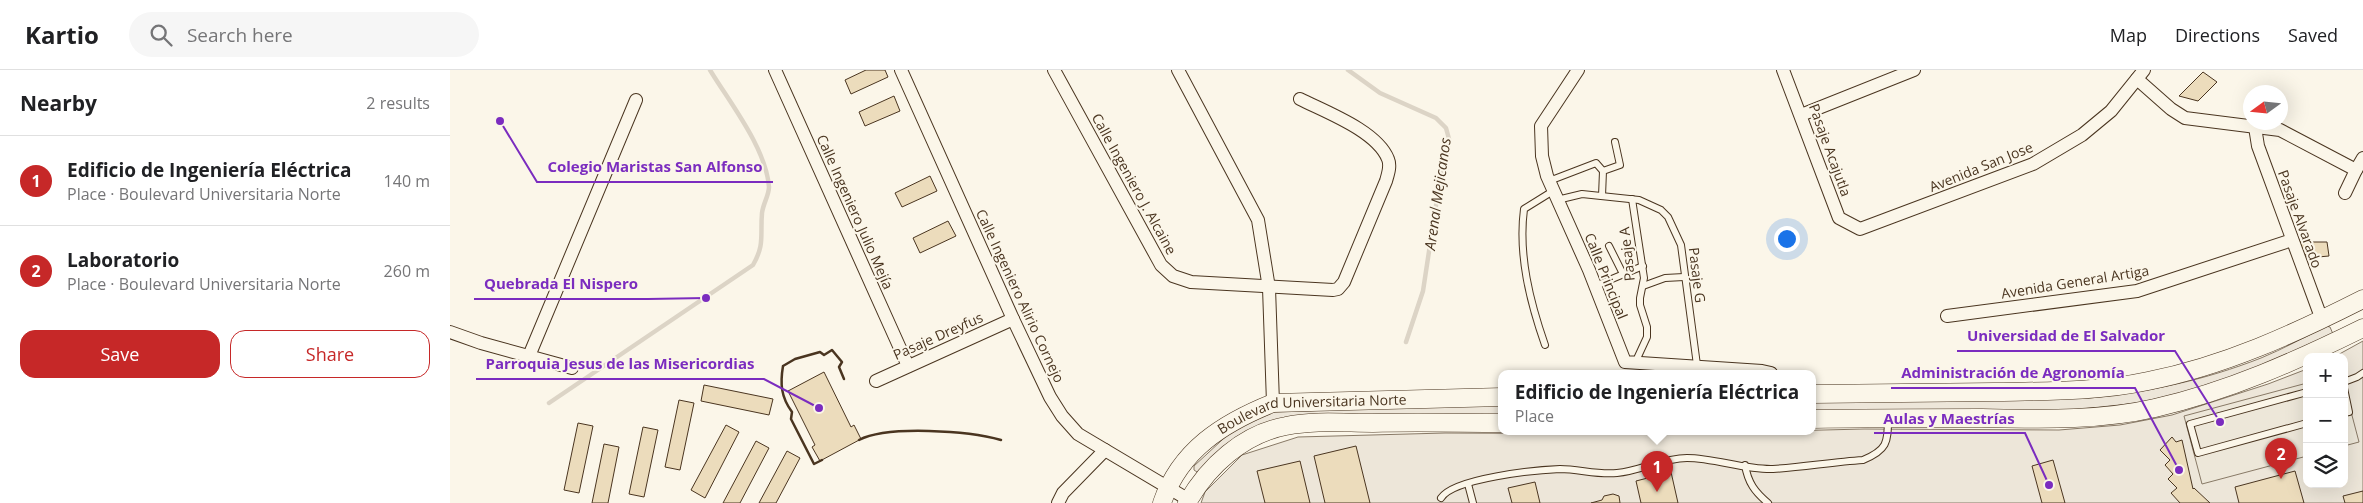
<!DOCTYPE html>
<meta charset="utf-8">
<style>
body{margin:0;font-family:"Open Sans",sans-serif;background:#f6f6f6;color:#202124}
.controls{position:absolute;right:15px;bottom:15px;display:grid;overflow:hidden;border-radius:10px;box-shadow:0 5px 20px #0002}
.controls button{width:45px;height:45px;display:grid;place-items:center;padding:0;border:0;border-bottom:1px solid #e0e0e0;background:#fff;color:#202124;font:25px sans-serif}
.compass{position:absolute;left:1793px;top:15px;width:45px;height:45px;border-radius:50%;background:#fff;box-shadow:0 5px 20px #0002;rotate:255deg}
.you{position:absolute;left:1336px;top:168px;width:18px;height:18px;margin:-12px;border:4px solid #fff;border-radius:50%;background:#1a73e8;box-shadow:0 0 0 8px #1a73e833}
.badge{display:grid;place-items:center;width:32px;height:32px;border-radius:50%;background:#c62828;color:#fff;font-size:16px;font-weight:700}
.pin{position:absolute;translate:-50% -41px;filter:drop-shadow(0 1px 2px #0008)}
.pin::after{content:'';position:absolute;top:26px;width:18px;height:15px;background:inherit;clip-path:polygon(0 0,100% 0,50% 100%)}
.popup{position:absolute;left:1048px;top:300px;width:318px;height:65px;box-sizing:border-box;display:grid;place-content:center;border-radius:10px;background:#fff;filter:drop-shadow(0 1px 4px #0005);font-size:16px;white-space:nowrap;color:#757577}
.popup b{font-size:19px;color:#202124}
.popup::after{content:'';position:absolute;left:50%;top:100%;margin-left:-10px;border:10px solid transparent;border-top-color:#fff}
.list{margin:0;padding:0;list-style:none}
h2{display:flex;justify-content:space-between;align-items:center;height:65px;margin:0;padding:0 20px;font-size:21px}
h2 small{font-size:16px;font-weight:400;color:#757577}
.list li{display:grid;grid-template-columns:32px 1fr auto;gap:15px;align-items:center;box-sizing:border-box;height:90px;padding:0 20px;border-top:1px solid #e0e0e0}
.list b{display:block;font-size:19px;white-space:nowrap}
.list p{margin:0;font-size:16px;white-space:nowrap;color:#757577}
.list em{font-size:16px;font-style:normal;color:#757577}
.actions{display:flex;gap:10px;padding:15px 20px}
.actions a{flex:1;padding:11px 0;border:1px solid #c62828;border-radius:15px;text-align:center;font-size:18px;color:#c62828}
.actions .main{background:#c62828;color:#fff}
.icon{flex:none;width:28px;height:28px;fill:none;stroke:currentColor;stroke-width:2;stroke-linecap:round;stroke-linejoin:round}
.map{position:relative;flex:none;width:1913px;height:433px;overflow:hidden}
header{display:flex;align-items:center;gap:30px;box-sizing:border-box;height:70px;padding:0 25px;background:#fff;border-bottom:1px solid #e0e0e0}
header strong{font-size:24px}
nav{display:flex;gap:28px;margin-inline-start:auto;font-size:18px}
.search{width:350px;height:45px;background:#f6f6f6;display:flex;align-items:center;gap:12px;box-sizing:border-box;padding:0 18px;border-radius:28px;color:#757577;font-size:19px}
main{display:flex}
aside{flex:1;background:#fff}
.map>svg:first-child{display:block}
</style>
<header>
<strong>Kartio</strong>
<div class="search"><svg class="icon" aria-label="search" viewBox="0 0 24 24"><circle cx="10" cy="10" r="6"/><path d="M15 15l6 6"/></svg>Search here</div>
<nav><a>Map</a><a>Directions</a><a>Saved</a></nav>
</header>
<main>
<aside>
<h2>Nearby<small>2 results</small></h2>
<ul class="list">
<li><span class="badge">1</span><div><b>Edificio de Ingeniería Eléctrica</b><p>Place · Boulevard Universitaria Norte</p></div><em>140 m</em></li>
<li><span class="badge">2</span><div><b>Laboratorio</b><p>Place · Boulevard Universitaria Norte</p></div><em>260 m</em></li>
</ul>
<div class="actions"><a class="main">Save</a><a>Share</a></div>
</aside>
<div class="map">
<svg width="1913" height="433" viewBox="0 0 1913 433">
<rect width="100%" height="100%" fill="#fbf6e9"/>
<g fill="#ede6d9" stroke="#887966">
<path d="M 1876,256 L 1880,257 L 1883,264 L 1770,314 L 1688,333 L 1622,340 L 1362,343 L 1362,332 L 1640,328 C 1699,322 1755,310 1811,288 C 1833,279 1855,267 1876,256 Z"/>
<path d="M 1913,271 L 1913,433 L 751,433 L 755,422 L 792,385 L 848,367 L 995,363 L 1213,364 L 1414,359 L 1609,360 L 1670,355 L 1722,345 L 1818,314 L 1857,299 L 1857,414 L 1894,414 L 1894,287 L 1884,287 Z"/>
<path d="M 1052,334 L 1052,345 L 854,348 L 750,404 L 744,400 L 744,396 L 785,358 L 824,342 Z"/>
</g>
<g fill="#ede7d9" stroke="#887966">
<path d="M 1857,313 L 1857,386 L 1752,414 L 1734,346 Z"/>
<path d="M 1894,315 L 1909,372 L 1894,376 Z"/>
</g>
<g fill="none" stroke-linecap="round" stroke-linejoin="round">
<g stroke="#dcd4c6" stroke-width="4.5">
<path d="M 898,0 L 930,23 L 986,48 L 996,58 L 999,69 L 997,89 L 990,109 L 973,221 L 956,272"/>
<path d="M 99,333 L 303,195 C 315,174 310,166 312,143 C 313,134 319,125 319,117 C 316,78 280,33 260,0"/>
</g>
</g>
<g fill="#ecdcbc" stroke="#4a3520">
<path d="M 416,0 L 435,0 L 438,7 L 401,24 L 395,10 Z"/>
<path d="M 1753,2 L 1767,12 L 1748,31 L 1729,26 Z"/>
<path d="M 444,26 L 450,41 L 415,56 L 409,42 Z"/>
<path d="M 480,106 L 487,121 L 452,137 L 445,123 Z"/>
<path d="M 498,151 L 506,166 L 470,183 L 463,168 Z"/>
<path d="M 1849,172 L 1877,172 L 1879,186 L 1857,188 Z"/>
<path d="M 374,302 L 401,357 L 404,355 L 411,369 L 370,391 L 362,377 L 365,375 L 338,321 Z"/>
<path d="M 254,315 L 323,329 L 319,345 L 251,331 Z"/>
<path d="M 229,330 L 244,333 L 230,400 L 215,397 Z"/>
<path d="M 128,353 L 143,356 L 129,423 L 114,420 Z"/>
<path d="M 276,355 L 289,362 L 255,428 L 241,420 Z"/>
<path d="M 193,357 L 208,360 L 194,427 L 179,424 Z"/>
<path d="M 1722,367 L 1726,372 L 1732,370 L 1743,419 L 1744,418 L 1760,433 L 1730,433 L 1721,423 L 1727,418 L 1718,409 L 1723,404 L 1715,395 L 1720,390 L 1710,380 Z"/>
<path d="M 306,371 L 319,378 L 290,433 L 273,433 Z"/>
<path d="M 154,374 L 169,377 L 158,433 L 142,433 Z"/>
<path d="M 906,376 L 920,433 L 875,433 L 864,386 Z"/>
<path d="M 337,381 L 350,388 L 326,433 L 309,433 Z"/>
<path d="M 1603,390 L 1615,433 L 1592,433 L 1582,396 Z"/>
<path d="M 850,391 L 860,433 L 815,433 L 807,401 Z"/>
<path d="M 1845,401 L 1854,433 L 1789,433 L 1785,417 Z"/>
<path d="M 1221,402 L 1228,433 L 1191,433 L 1186,411 Z"/>
<path d="M 1085,412 L 1090,433 L 1062,433 L 1058,418 Z"/>
<path d="M 1913,421 L 1913,433 L 1895,433 L 1893,426 Z"/>
<path d="M 1163,424 L 1169,426 L 1170,433 L 1141,433 L 1152,430 L 1154,426 Z"/>
</g>
<g fill="none" stroke-linecap="round" stroke-linejoin="round">
<g stroke="#4a3520" stroke-width="8">
<g id="lane">
<path d="M 1099,111 L 1146,93 L 1153,101"/>
<path d="M 1152,126 L 1153,101 L 1170,95 L 1165,72"/>
<path d="M 1182,129 L 1194,208 L 1190,228 L 1190,235 L 1197,257 L 1197,267 L 1185,293"/>
<path d="M 1107,130 L 1132,124 L 1189,130 L 1211,140 L 1218,147 L 1231,175 L 1247,295"/>
<path d="M 1159,176 L 1173,204"/>
<path d="M 1145,216 L 1193,196"/>
<path d="M 1193,216 L 1215,208 L 1234,207"/>
<path d="M 1095,275 C 1080,232 1068,185 1074,139 L 1103,121"/>
<path d="M 1894,312 L 1907,307 L 1913,303"/>
<path d="M 1894,318 L 1899,342 L 1894,343"/>
<path d="M 1857,322 L 1740,354 L 1748,383 L 1857,353"/>
<path d="M 1295,395 C 1298,413 1305,422 1318,433"/>
<path d="M 1018,414 L 1023,433"/>
<path d="M 991,428 C 1004,408 1086,400 1110,399 C 1129,399 1147,405 1167,403 C 1191,401 1212,388 1237,388 C 1265,388 1295,400 1323,399 C 1353,397 1383,392 1413,390 C 1437,380 1438,373 1438,348"/>
</g>
</g>
<g stroke="#4a3520" stroke-width="14">
<g id="street">
<path d="M 325,0 L 458,296"/>
<path d="M 451,0 L 563,249 L 600,327 L 612,346 L 628,364 L 739,430"/>
<path d="M 604,0 L 711,195 L 723,206 L 741,212 L 883,220 L 888,219 L 894,212 L 936,111 C 938,104 941,96 938,89 C 927,61 876,42 850,29"/>
<path d="M 728,0 L 808,150 L 819,218 L 823,333"/>
<path d="M 1128,0 L 1091,56 L 1092,86 L 1097,106 L 1139,200 L 1175,292 L 1312,301 L 1321,303"/>
<path d="M 1333,0 L 1389,148 L 1410,159 L 1583,94 L 1632,65 L 1661,41 L 1694,0"/>
<path d="M 1687,9 L 1721,39 L 1735,48 L 1830,60 L 1906,100 L 1895,123"/>
<path d="M 1351,45 L 1464,0"/>
<path d="M 1805,57 L 1808,76 L 1872,250"/>
<path d="M 1906,100 L 1913,88"/>
<path d="M 1497,246 L 1687,221 L 1842,170"/>
<path d="M 0,262 L 31,273 L 122,298"/>
<path d="M 79,286 L 186,30"/>
<path d="M 426,311 L 563,249"/>
<path d="M 608,433 L 613,423 L 655,380"/>
</g>
</g>
<g stroke="#4a3520" stroke-width="19">
<g id="secondary">
<path d="M 1362,324 C 1423,323 1483,323 1544,322 C 1595,321 1647,322 1698,311 C 1774,296 1844,264 1913,229"/>
<path d="M 1362,349 C 1419,348 1475,348 1532,348 C 1590,349 1649,351 1705,338 C 1779,321 1846,291 1913,258"/>
<path id="s1" d="M 712,433 C 730,380 773,353 823,333 L 1052,327"/>
<path d="M 737,433 C 758,396 793,364 836,356 C 864,350 894,353 923,353 C 966,352 1009,353 1052,353"/>
</g>
</g>
<use href="#lane" stroke="#fbf6e9" stroke-width="6"/>
<use href="#street" stroke="#fbf6e9" stroke-width="12"/>
<use href="#secondary" stroke="#fbf6e9" stroke-width="18"/>
<g stroke="#4a3520" stroke-width="2.5">
<path d="M 409,370 C 438,355 519,361 551,370"/>
<path d="M 372,390 L 364,394 L 341,349 L 342,342 C 331,327 330,314 333,296 L 345,289 L 370,282 L 374,285 L 382,280 L 392,292 L 389,297 L 394,309"/>
</g>
</g>
<g text-anchor="middle" stroke-width="4" stroke-linejoin="round" paint-order="stroke">
<g font-size="14" fill="#4a3520" stroke="#fbf6e9">
<text transform="translate(1380 80) rotate(70)" y="5">Pasaje Acajutla</text>
<text transform="translate(1531 97) rotate(-22)" y="5">Avenida San Jose</text>
<text transform="translate(684 114) rotate(61)" y="5">Calle Ingeniero J. Alcaine</text>
<text transform="translate(405 142) rotate(66)" y="5">Calle Ingeniero Julio Mejía</text>
<text transform="translate(1850 149) rotate(70)" y="5">Pasaje Alvarado</text>
<text transform="translate(1177 184) rotate(-96)" y="5">Pasaje A</text>
<text transform="translate(1247 205) rotate(83)" y="5">Pasaje G</text>
<text transform="translate(1156 206) rotate(68)" y="5">Calle Principal</text>
<text transform="translate(1625 212) rotate(-9)" y="5">Avenida General Artiga</text>
<text transform="translate(570 226) rotate(65)" y="5">Calle Ingeniero Alirio Cornejo</text>
<text transform="translate(488 266) rotate(-24)" y="5">Pasaje Dreyfus</text>
<text dy="5" stroke="none"><textPath href="#s1" startOffset="191">Boulevard Universitaria Norte</textPath></text>
</g>
<g font-size="15" font-style="italic" fill="#4a3520" stroke="#fbf6e9">
<text transform="translate(988 124) rotate(-82)" y="5">Arenal Mejicanos</text>
</g>
</g>
<path fill="none" stroke="#7b2cbf" stroke-width="2" d="M50 51L87 112H323M256 228L198 229H24M1770 352L1725 281H1507M369 338L314 309H26M1729 400L1685 318H1441M1599 415L1575 363H1424"/>
<g fill="#7b2cbf" stroke="#fbf6e9" stroke-width="2">
<circle cx="50" cy="51" r="5"/>
<circle cx="256" cy="228" r="5"/>
<circle cx="1770" cy="352" r="5"/>
<circle cx="369" cy="338" r="5"/>
<circle cx="1729" cy="400" r="5"/>
<circle cx="1599" cy="415" r="5"/>
</g>
<g font-size="15" text-anchor="middle" font-weight="bold" fill="#7b2cbf" stroke="#fbf6e9" stroke-width="4" stroke-linejoin="round" paint-order="stroke">
<text x="205" y="102">Colegio Maristas San Alfonso</text>
<text x="111" y="219">Quebrada El Nispero</text>
<text x="1616" y="271">Universidad de El Salvador</text>
<text x="170" y="299">Parroquia Jesus de las Misericordias</text>
<text x="1563" y="308">Administración de Agronomía</text>
<text x="1499" y="354">Aulas y Maestrías</text>
</g>
</svg>
<div class="controls">
<button>+</button>
<button>−</button>
<button><svg class="icon" aria-label="layers" viewBox="0 0 24 24"><path d="M12 4l9 5-9 5-9-5zM3 14l9 5 9-5"/></svg></button>
</div>
<svg class="compass" viewBox="-18 -18 36 36"><path d="M0-13l5 13h-10z" fill="#e53935"/><path d="M0 13l5-13h-10z" fill="#757577"/></svg>
<div class="you"></div>
<div class="pin badge" style="left:1207px;top:422px">1</div>
<div class="popup"><b>Edificio de Ingeniería Eléctrica</b>Place</div>
<div class="pin badge" style="left:1831px;top:409px">2</div>
</div>
</main>
